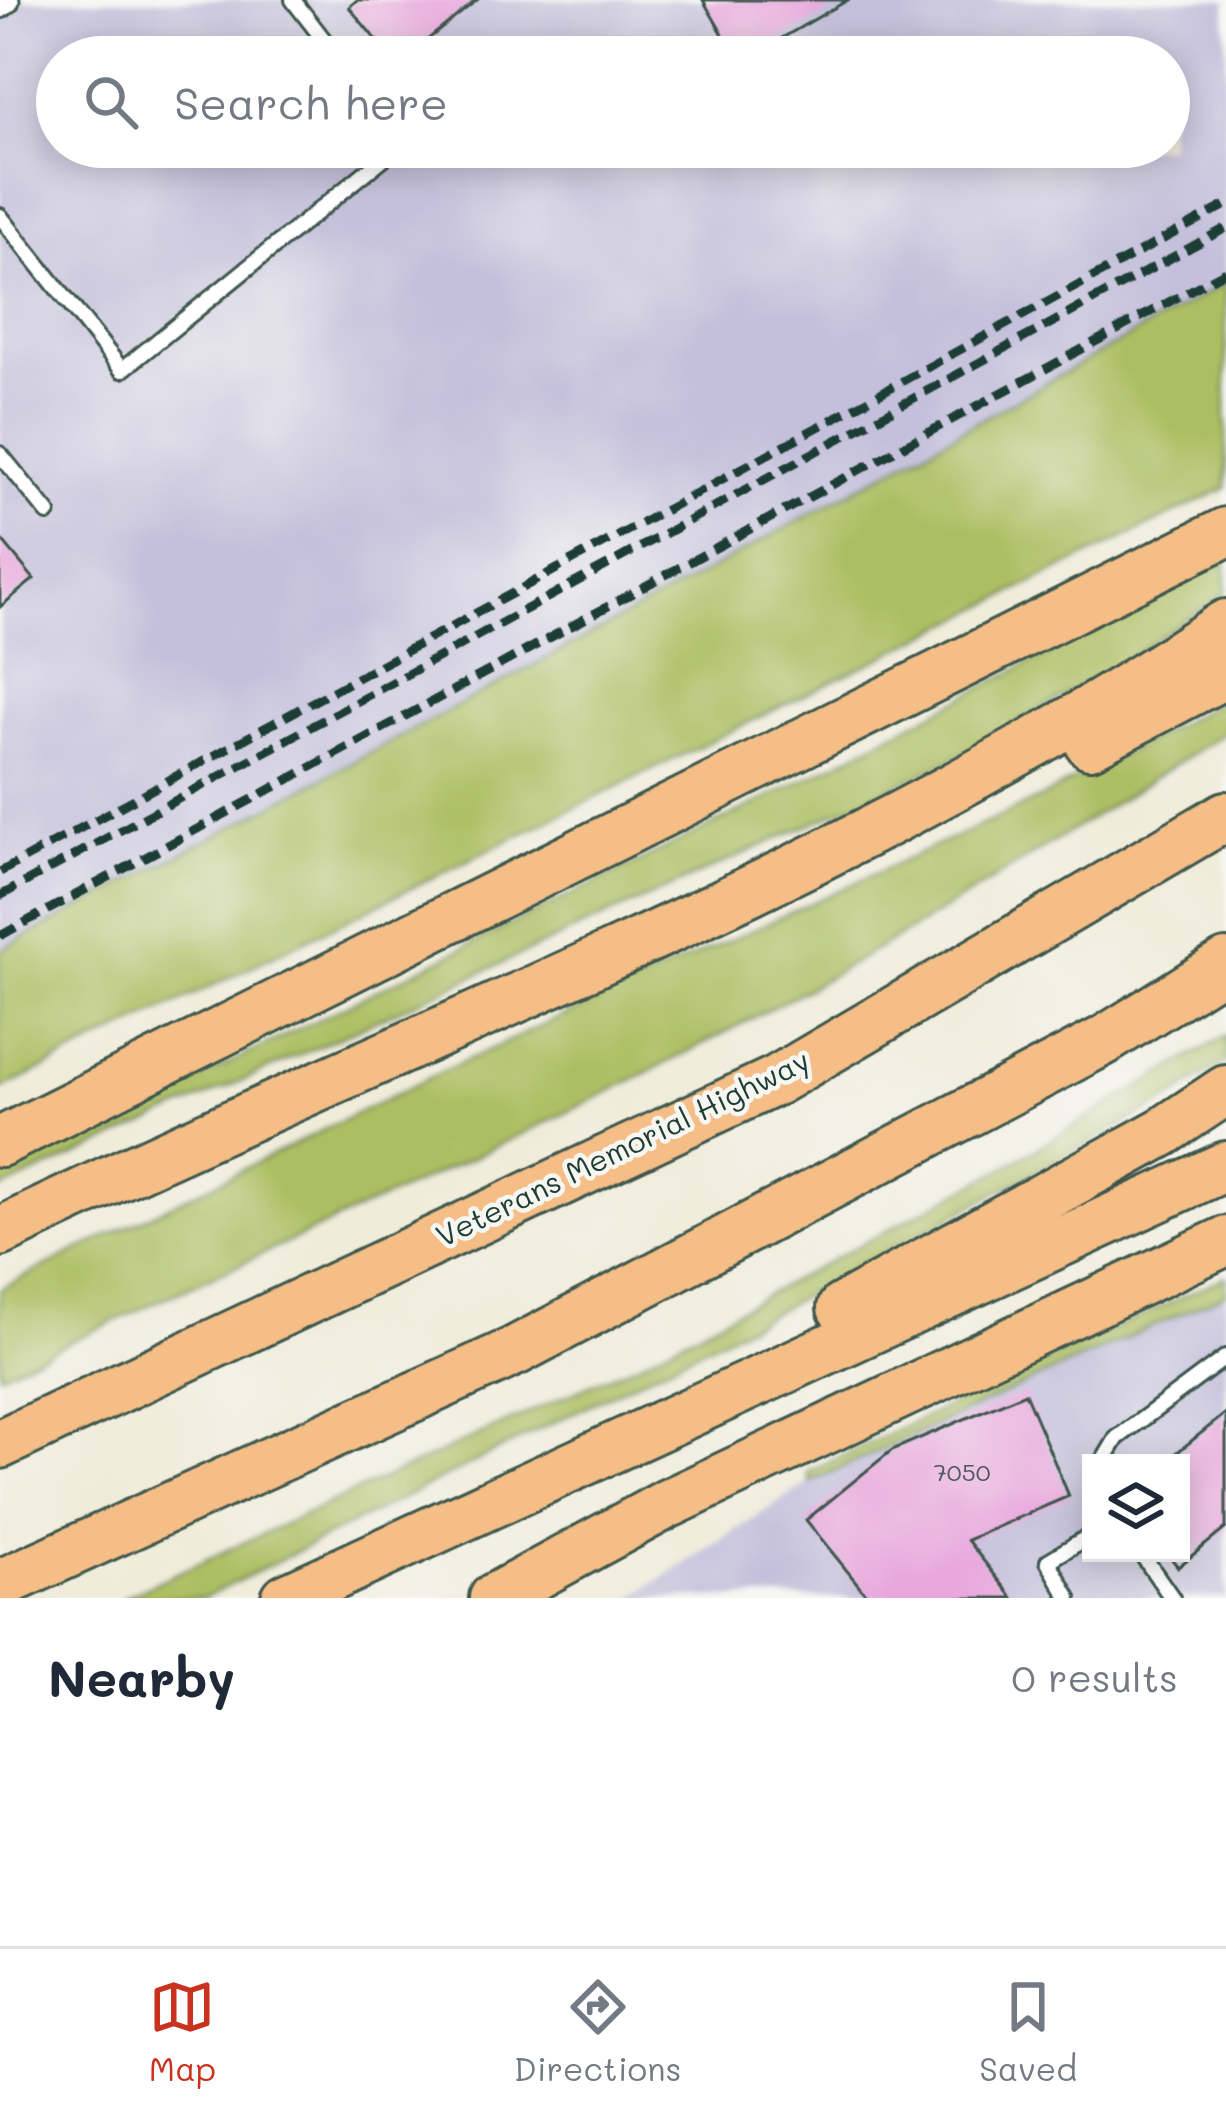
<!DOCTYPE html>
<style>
body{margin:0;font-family:Mali,sans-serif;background:#f2f2f3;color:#1f2937}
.controls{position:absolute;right:36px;bottom:36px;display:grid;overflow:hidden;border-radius:0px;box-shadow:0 6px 30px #0003}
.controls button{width:108px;height:108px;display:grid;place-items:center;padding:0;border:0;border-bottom:3px solid #e0e1e3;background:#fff;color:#1f2937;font:60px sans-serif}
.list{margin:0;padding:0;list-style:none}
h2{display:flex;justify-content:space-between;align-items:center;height:156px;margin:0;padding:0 48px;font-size:51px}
h2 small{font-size:39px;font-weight:400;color:#747a83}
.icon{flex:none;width:66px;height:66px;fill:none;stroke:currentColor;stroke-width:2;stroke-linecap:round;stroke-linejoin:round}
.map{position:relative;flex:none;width:1226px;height:1598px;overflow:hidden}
.search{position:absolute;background:#fff;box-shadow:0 6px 30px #0003;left:36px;right:36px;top:36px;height:132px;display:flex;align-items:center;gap:30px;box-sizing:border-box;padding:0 42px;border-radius:66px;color:#747a83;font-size:45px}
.sheet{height:348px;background:#fff}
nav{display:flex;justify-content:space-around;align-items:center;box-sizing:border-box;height:168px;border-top:3px solid #e0e1e3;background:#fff;font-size:33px;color:#747a83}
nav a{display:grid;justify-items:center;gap:6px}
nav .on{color:#c8321e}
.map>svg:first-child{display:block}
</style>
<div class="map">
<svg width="1226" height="1598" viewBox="0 0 1226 1598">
<rect width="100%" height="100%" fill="#f6f6f2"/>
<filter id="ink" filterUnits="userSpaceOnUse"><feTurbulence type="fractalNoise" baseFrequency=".00833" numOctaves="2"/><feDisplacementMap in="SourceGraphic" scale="24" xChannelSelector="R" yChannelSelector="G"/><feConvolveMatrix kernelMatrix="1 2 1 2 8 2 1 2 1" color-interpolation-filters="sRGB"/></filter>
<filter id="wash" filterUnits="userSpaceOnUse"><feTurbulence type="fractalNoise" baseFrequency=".004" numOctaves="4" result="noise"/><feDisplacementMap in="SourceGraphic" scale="48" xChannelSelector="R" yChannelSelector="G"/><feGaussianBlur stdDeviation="2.7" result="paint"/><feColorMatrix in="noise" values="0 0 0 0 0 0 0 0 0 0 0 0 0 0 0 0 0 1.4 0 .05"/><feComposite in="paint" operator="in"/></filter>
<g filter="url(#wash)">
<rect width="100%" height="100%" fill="#f0ecda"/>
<g fill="#c4c0db" fill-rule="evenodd">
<path d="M 0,0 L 1226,0 L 1226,282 L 660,598 L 0,951 ZM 57,57 L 1169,57 L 1169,147 L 57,147 Z"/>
<path d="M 1226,1293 L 1226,1598 L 631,1598 L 810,1482 ZM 1091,1463 L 1181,1463 L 1181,1553 L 1091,1553 Z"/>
</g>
<g fill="#adbe62" stroke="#667e4b" stroke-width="3">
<path d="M 1226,283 L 1226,488 L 0,1090 L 0,951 L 660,598 Z"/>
<path d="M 1226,561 L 1226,592 L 1126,660 L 952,760 L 0,1190 L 0,1176 L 792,786 Z"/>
<path d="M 1226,698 L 1226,732 C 1091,818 957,906 817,983 C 553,1130 273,1246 0,1374 L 0,1289 L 443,1071 L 1041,798 Z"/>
<path d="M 1226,1036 L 1226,1062 L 1167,1101 L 782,1308 L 204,1598 L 122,1598 L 640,1362 L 1000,1170 Z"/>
<path d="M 1226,1276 L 1226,1293 L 810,1482 L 808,1472 Z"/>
</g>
<g id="blocks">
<g fill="#e8a6dd">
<path d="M 357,0 L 477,0 L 406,57 L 390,57 L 349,7 Z"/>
<path d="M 703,0 L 848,0 L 749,57 L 736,57 Z"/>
<path d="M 0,538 L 34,579 L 0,607 Z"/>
<path d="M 1025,1393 L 1069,1496 L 967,1540 L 1013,1598 L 869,1598 L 806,1520 L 892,1450 Z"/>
<path d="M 1226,1413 L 1226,1528 L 1178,1567 L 1167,1553 L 1181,1553 L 1181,1463 L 1164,1463 Z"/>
</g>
</g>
</g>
<g filter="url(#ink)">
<use href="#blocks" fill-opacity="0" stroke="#3e574d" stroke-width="3"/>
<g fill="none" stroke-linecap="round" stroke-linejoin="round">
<g stroke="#3e574d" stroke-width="20">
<g id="lane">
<path d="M 293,0 L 337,57"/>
<path d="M 0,216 L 122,370 L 397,147"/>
<path d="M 0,454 L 48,513"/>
<path d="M 1102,1463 L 1117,1438 L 1226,1357"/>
<path d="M 1141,1553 L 1172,1598"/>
<path d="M 1069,1598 L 1048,1561 L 1091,1535"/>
</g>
</g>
<g stroke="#3e574d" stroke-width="33">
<path id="street" d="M 0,4 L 5,0"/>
</g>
<g stroke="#3e574d" stroke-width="54">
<g id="highway">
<path d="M 1090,744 L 1226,673"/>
<path d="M 0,1142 L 1226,532"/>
<path d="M 0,1232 C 409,1034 847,879 1226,624"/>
<path d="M 842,1308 L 1163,1132 L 1226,1090"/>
<path d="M 0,1444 L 777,1080 L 1226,816"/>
<path d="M 0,1584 L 515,1351 L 1105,1040 L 1226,964"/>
<path d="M 286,1598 L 1226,1166"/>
<path d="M 494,1598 L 667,1504 L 1226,1241"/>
</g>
</g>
<use href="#lane" stroke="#fff" stroke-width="14"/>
<use href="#street" stroke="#fff" stroke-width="27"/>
<use href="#highway" stroke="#f6be87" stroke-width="48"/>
<g stroke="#1f3d34" stroke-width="9" stroke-dasharray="18 9" stroke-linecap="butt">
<path d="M 0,872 L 1226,205"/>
<path d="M 0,896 L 1226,228"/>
<path d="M 0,936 L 1226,271"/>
</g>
</g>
</g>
<g text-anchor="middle" stroke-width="9" stroke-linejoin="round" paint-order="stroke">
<g font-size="24" fill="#51575e">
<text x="962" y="1481">7050</text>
</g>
<g font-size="30" fill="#1f3d34" stroke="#f6f6f2">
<text transform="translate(623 1149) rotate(-26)" y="10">Veterans Memorial Highway</text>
</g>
</g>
</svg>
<div class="controls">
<button><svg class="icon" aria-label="layers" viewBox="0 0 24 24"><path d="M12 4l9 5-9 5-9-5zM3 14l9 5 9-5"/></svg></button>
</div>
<div class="search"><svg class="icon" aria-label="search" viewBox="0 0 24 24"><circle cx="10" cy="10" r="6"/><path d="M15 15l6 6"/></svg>Search here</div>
</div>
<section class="sheet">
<h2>Nearby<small>0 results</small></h2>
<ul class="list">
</ul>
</section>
<nav>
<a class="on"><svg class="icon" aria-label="map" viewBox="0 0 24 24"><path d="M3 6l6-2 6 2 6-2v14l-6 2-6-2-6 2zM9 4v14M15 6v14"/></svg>Map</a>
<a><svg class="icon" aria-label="directions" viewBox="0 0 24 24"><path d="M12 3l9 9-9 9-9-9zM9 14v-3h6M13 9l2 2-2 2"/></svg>Directions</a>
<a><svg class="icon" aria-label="saved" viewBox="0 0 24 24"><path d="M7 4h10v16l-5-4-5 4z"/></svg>Saved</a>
</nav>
